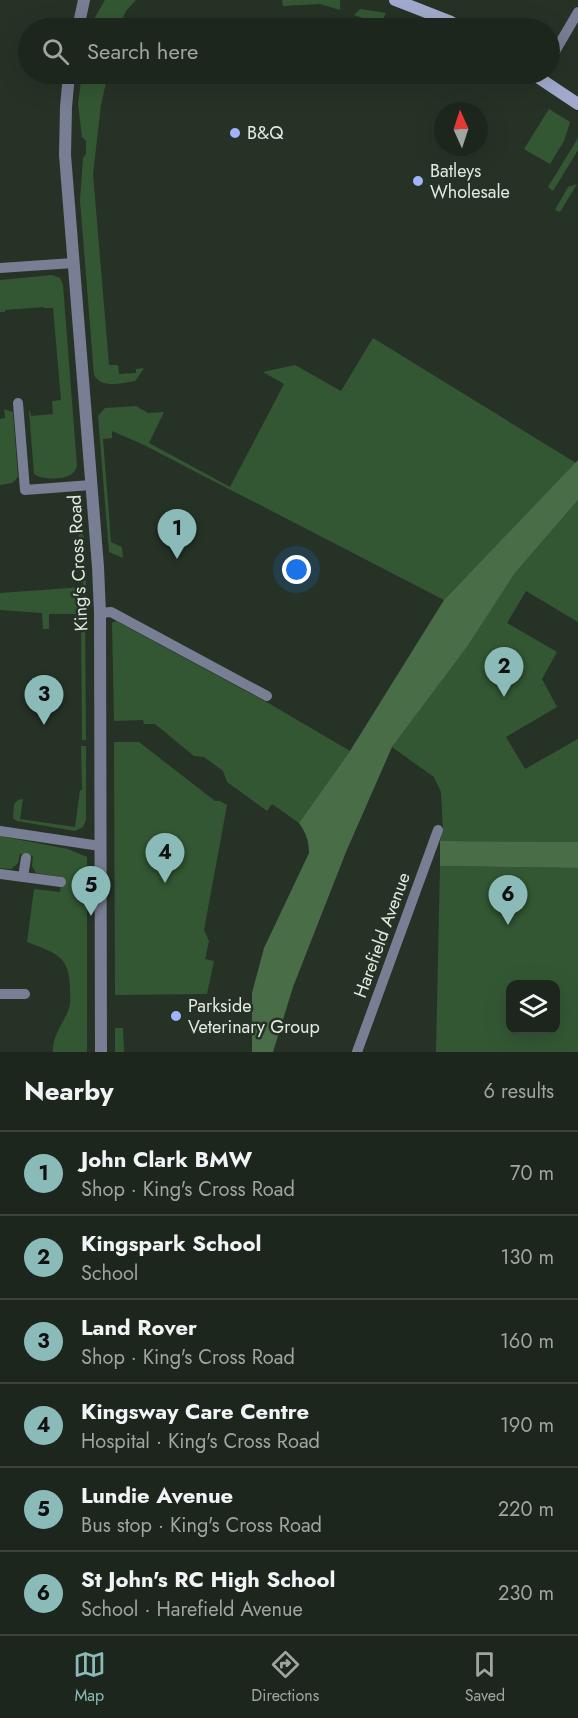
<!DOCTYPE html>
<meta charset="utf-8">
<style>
body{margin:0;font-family:Jost,sans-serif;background:#2a3229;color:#f1f3f6}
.controls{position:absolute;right:18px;bottom:18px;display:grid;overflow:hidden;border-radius:12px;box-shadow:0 6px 24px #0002}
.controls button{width:54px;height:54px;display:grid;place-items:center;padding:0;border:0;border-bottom:2px solid #3b433b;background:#1d261c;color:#f1f3f6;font:30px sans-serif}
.compass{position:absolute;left:434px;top:102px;width:54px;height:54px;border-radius:50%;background:#1d261c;box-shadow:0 6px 24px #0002;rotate:357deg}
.you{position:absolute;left:297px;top:570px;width:21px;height:21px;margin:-15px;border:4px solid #fff;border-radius:50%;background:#1a73e8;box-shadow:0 0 0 9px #1a73e833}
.badge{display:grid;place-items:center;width:39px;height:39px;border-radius:50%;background:#8bbbb9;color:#111;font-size:20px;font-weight:700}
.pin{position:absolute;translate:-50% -50px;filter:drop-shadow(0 2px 3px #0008)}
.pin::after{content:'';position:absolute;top:32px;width:21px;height:18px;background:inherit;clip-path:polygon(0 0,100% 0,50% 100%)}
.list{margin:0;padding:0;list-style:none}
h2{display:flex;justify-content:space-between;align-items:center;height:78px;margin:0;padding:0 24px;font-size:26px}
h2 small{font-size:20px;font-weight:400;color:#a0a5a3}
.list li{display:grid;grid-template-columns:39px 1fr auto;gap:18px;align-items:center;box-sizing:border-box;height:84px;padding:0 24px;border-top:2px solid #3b433b}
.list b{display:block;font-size:22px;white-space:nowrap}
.list p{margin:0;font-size:20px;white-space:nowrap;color:#a0a5a3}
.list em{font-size:20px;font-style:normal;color:#a0a5a3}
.icon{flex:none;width:33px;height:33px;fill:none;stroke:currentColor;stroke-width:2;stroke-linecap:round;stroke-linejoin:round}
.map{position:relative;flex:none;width:578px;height:1052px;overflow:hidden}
.search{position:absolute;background:#1d261c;box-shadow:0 6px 24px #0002;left:18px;right:18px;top:18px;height:66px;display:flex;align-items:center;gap:15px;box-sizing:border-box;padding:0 21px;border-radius:33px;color:#a0a5a3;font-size:22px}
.sheet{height:582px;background:#1d261c}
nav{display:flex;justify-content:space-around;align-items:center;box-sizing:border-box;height:84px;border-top:2px solid #3b433b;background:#1d261c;font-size:16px;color:#a0a5a3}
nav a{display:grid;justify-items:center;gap:3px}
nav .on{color:#8bbbb9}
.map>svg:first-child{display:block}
</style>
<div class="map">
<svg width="578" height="1052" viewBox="0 0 578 1052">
<rect width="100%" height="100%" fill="#273226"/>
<g fill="#335733" fill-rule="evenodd">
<path d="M 105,0 L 136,0 L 126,11 L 118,28 L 91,28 L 94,19 Z"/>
<path d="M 282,0 L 340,0 L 340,10 L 320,4 L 283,6 Z"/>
<path d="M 360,9 L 386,13 L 380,24 L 354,15 Z"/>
<path d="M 82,74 L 108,74 L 101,105 L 93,174 L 109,365 L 118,365 L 119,374 L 136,373 L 136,369 L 144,368 L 135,381 C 120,383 102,389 94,375 L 80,200 L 83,158 L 86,154 L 86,141 L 82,137 L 78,104 Z"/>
<path d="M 549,109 L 570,122 L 564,141 L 550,164 L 524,149 Z"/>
<path d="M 578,138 L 578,150 L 553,191 L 548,187 Z"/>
<path d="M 577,184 L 560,212 L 555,210 L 568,187 Z"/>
<path d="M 52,275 L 60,278 L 63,285 L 77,466 C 76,469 74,472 72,474 C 63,480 42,480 34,474 L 29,411 L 30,411 L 31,416 L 53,414 L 52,401 L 61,400 L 53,308 L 44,308 L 44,307 L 5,310 L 5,312 L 0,312 L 0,280 Z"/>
<path d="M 373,338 L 576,463 L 444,600 L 142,444 L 112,431 L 112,438 L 103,439 L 111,542 L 122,547 L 123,558 L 109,552 L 98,416 L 105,408 L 136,406 L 148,413 L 164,412 L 149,443 L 230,487 L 284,384 L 263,372 L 295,365 L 341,391 Z"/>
<path d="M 4,409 L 13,412 L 18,477 L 12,483 L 0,485 L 0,419 L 5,418 Z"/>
<path d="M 578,500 L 578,622 L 526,591 L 507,623 L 557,652 L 542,679 L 557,707 L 506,737 L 525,769 L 578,739 L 578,842 L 440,841 L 443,830 L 441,792 L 434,777 L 392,747 L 467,647 L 515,573 Z"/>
<path d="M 76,503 L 82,510 L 87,607 L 85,613 L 86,740 L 82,740 L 81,614 L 49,614 L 49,629 L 43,629 L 42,613 L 0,610 L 0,593 L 83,587 Z"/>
<path d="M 116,621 L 270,704 L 350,751 L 299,823 L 272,804 L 267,811 L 227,782 L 223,771 L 204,757 L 194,756 L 155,724 L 144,724 L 143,720 L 114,721 L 112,623 Z"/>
<path d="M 114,742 L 139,742 L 215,801 L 220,801 L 227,805 L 204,930 L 209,941 L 205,959 L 214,961 L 207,994 L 115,995 Z"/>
<path d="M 81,746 L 86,746 L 86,820 L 83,827 L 75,831 L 17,821 L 13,818 L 14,804 L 18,800 L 23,799 L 20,819 L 75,827 L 80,790 L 82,790 Z"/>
<path d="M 0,836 L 68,849 L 87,857 L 87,1052 L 53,1052 C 52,1034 64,1024 69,1008 C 71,1002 70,995 70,989 C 70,955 55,953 27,942 L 34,889 L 60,892 L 62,877 L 36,873 L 32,866 L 33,856 L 20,854 L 18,863 L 11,869 L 0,868 Z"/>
<path d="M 440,866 L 578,868 L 578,1052 L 436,1052 ZM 510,984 L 556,984 L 556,1030 L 510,1030 Z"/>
<path d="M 115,1028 L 123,1028 L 124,1052 L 115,1052 Z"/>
</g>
<g fill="#486d47">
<path d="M 578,460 L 578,500 L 515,573 L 467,647 L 392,747 L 346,852 L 293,987 L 273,1052 L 252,1052 L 252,993 L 264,948 L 309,853 C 309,841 306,833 299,823 L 350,751 L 444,600 Z"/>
<path d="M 440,841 L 578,842 L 578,868 L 440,866 Z"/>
</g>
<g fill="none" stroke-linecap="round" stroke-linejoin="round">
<g stroke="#787e93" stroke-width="10">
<path d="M 550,60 L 578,12"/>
<path d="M 0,268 L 73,263"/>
<path d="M 18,403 L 25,490 L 91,485"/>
<path d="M 100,613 L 111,612 L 267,696"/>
<path d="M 0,831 L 100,846"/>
<path d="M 0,874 L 61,882"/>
<path d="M 23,877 L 26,858"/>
<path d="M 0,994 L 25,994"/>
<path d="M 357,1052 L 438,830"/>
</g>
<g stroke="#787e93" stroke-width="12">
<path d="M 78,28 L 84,0"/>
<path d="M 69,74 L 66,107 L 65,155 L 98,567 L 100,613 L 101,1052"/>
</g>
<g stroke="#a1aacc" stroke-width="12">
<path d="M 395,0 L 449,21 L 461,28"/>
<path d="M 533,74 L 578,104"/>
</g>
</g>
<g fill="#a0b3fd" stroke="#273226" stroke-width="2">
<circle cx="235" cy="133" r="6"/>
<circle cx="418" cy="181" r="6"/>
<circle cx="176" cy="1016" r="6"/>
</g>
<g text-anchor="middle" stroke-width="5" stroke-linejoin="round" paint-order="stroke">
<g font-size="18" fill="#e2eae2" stroke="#273226" text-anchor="start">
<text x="247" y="139">B&amp;Q</text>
<text x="430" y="177">Batleys<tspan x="430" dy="21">Wholesale</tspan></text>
<text x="188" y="1012">Parkside<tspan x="188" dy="21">Veterinary Group</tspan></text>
</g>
<g font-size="18" fill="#e2eae2" stroke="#273226">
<text transform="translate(78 563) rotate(-93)" y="6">King's Cross Road</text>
<text transform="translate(382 935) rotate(-70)" y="6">Harefield Avenue</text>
</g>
</g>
</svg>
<div class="controls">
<button><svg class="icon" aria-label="layers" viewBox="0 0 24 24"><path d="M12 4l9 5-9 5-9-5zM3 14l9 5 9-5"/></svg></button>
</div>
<svg class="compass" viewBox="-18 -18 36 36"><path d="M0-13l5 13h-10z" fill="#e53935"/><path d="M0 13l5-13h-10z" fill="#a0a5a3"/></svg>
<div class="you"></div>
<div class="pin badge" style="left:177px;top:559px">1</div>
<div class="pin badge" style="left:504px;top:697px">2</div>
<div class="pin badge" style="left:44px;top:725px">3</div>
<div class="pin badge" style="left:165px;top:883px">4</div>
<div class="pin badge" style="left:91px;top:916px">5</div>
<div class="pin badge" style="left:508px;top:925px">6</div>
<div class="search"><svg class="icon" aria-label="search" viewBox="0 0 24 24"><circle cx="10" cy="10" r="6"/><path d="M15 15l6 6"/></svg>Search here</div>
</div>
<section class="sheet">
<h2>Nearby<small>6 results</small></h2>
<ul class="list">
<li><span class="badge">1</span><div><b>John Clark BMW</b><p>Shop · King's Cross Road</p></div><em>70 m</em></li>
<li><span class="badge">2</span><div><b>Kingspark School</b><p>School</p></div><em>130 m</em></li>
<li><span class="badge">3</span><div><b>Land Rover</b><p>Shop · King's Cross Road</p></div><em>160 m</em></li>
<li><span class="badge">4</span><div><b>Kingsway Care Centre</b><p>Hospital · King's Cross Road</p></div><em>190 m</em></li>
<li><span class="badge">5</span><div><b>Lundie Avenue</b><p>Bus stop · King's Cross Road</p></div><em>220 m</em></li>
<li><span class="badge">6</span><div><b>St John's RC High School</b><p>School · Harefield Avenue</p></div><em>230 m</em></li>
</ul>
</section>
<nav>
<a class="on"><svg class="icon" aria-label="map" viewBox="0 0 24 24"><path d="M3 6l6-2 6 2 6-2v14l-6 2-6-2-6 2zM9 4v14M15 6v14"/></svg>Map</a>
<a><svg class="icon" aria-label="directions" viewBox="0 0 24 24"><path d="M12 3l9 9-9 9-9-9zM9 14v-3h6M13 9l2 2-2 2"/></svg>Directions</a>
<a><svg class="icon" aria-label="saved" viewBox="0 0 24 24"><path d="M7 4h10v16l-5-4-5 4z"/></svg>Saved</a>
</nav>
